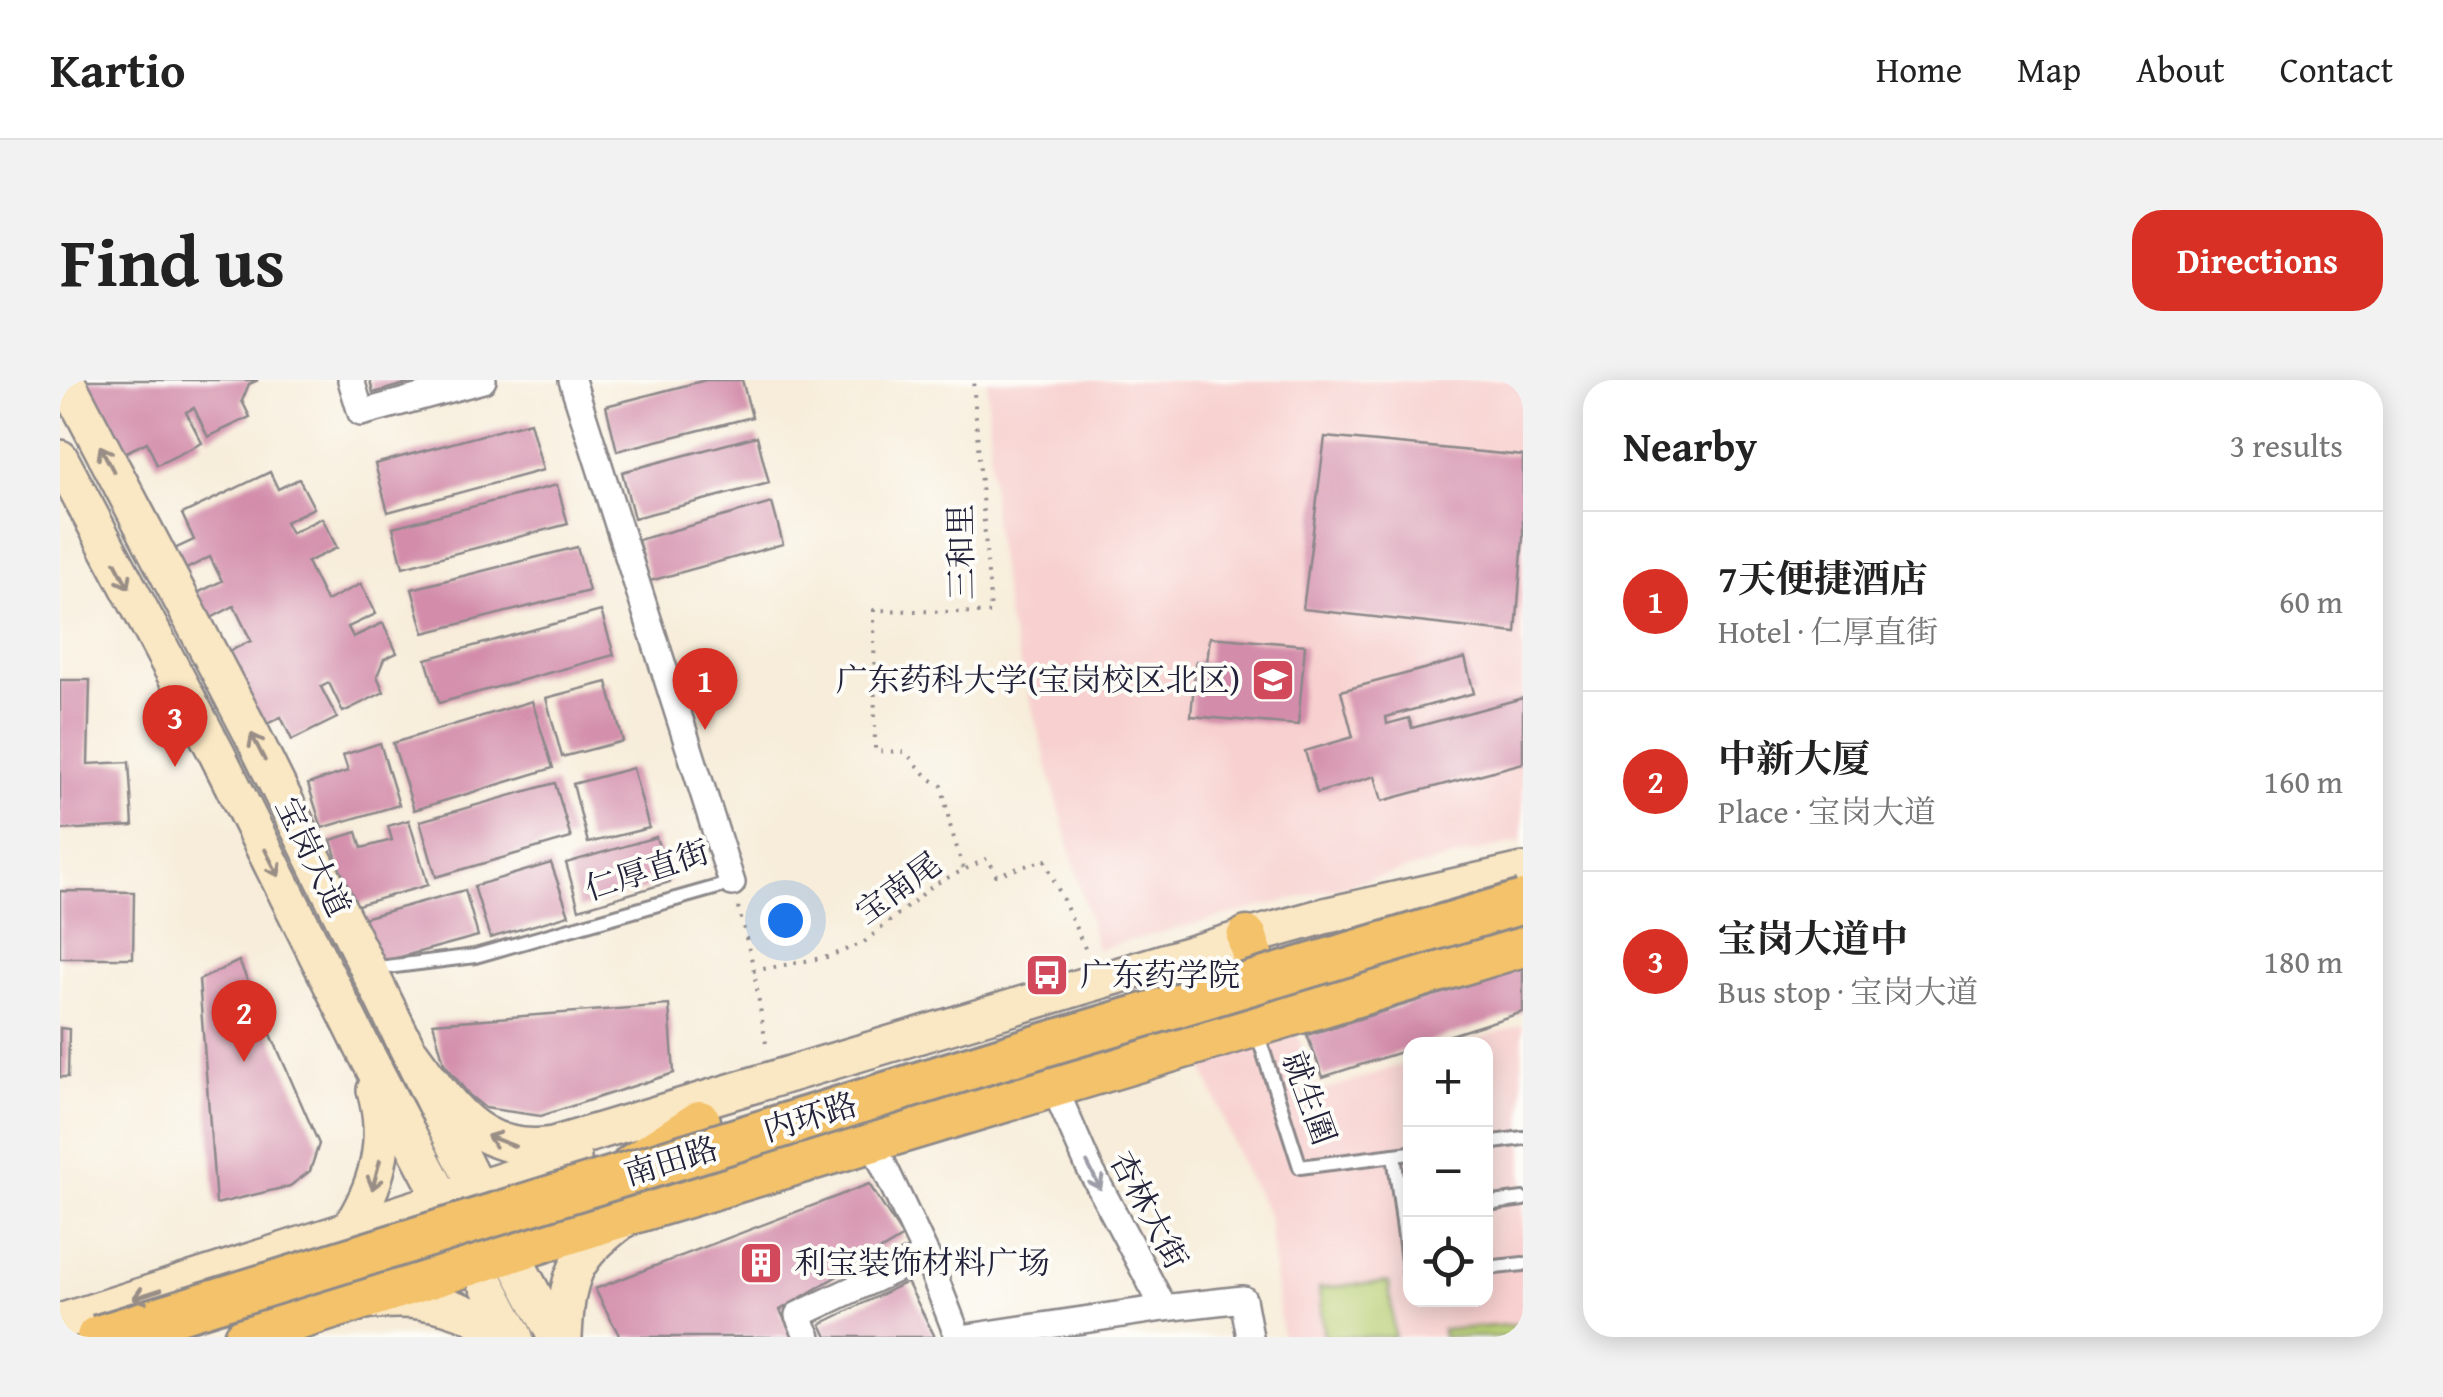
<!DOCTYPE html>
<meta charset="utf-8">
<style>
body{margin:0;font-family:"Gentium Book Plus","Noto Serif SC",serif;background:#f2f2f2;color:#222}
.controls{position:absolute;right:30px;bottom:30px;display:grid;overflow:hidden;border-radius:20px;box-shadow:0 5px 25px #0003}
.controls button{width:90px;height:90px;display:grid;place-items:center;padding:0;border:0;border-bottom:2px solid #e0e0e0;background:#fff;color:#222;font:50px sans-serif}
.you{position:absolute;left:725px;top:540px;width:35px;height:35px;margin:-25px;border:8px solid #fff;border-radius:50%;background:#1a73e8;box-shadow:0 0 0 15px #1a73e833}
.badge{display:grid;place-items:center;width:65px;height:65px;border-radius:50%;background:#d93025;color:#fff;font-size:32px;font-weight:700}
.pin{position:absolute;translate:-50% -82px;filter:drop-shadow(0 2px 5px #0008)}
.pin::after{content:'';position:absolute;top:52px;width:35px;height:30px;background:inherit;clip-path:polygon(0 0,100% 0,50% 100%)}
.list{margin:0;padding:0;list-style:none}
h2{display:flex;justify-content:space-between;align-items:center;height:130px;margin:0;padding:0 40px;font-size:42px}
h2 small{font-size:32px;font-weight:400;color:#767676}
.list li{display:grid;grid-template-columns:65px 1fr auto;gap:30px;align-items:center;box-sizing:border-box;height:180px;padding:0 40px;border-top:2px solid #e0e0e0}
.list b{display:block;font-size:38px;white-space:nowrap}
.list p{margin:0;font-size:32px;white-space:nowrap;color:#767676}
.list em{font-size:32px;font-style:normal;color:#767676}
.icon{flex:none;width:55px;height:55px;fill:none;stroke:currentColor;stroke-width:2;stroke-linecap:round;stroke-linejoin:round}
.map{position:relative;flex:none;width:1463px;height:957px;overflow:hidden;border-radius:30px}
header{display:flex;align-items:center;gap:60px;box-sizing:border-box;height:140px;padding:0 50px;background:#fff;border-bottom:2px solid #e0e0e0}
header strong{font-size:48px}
nav{display:flex;gap:55px;margin-inline-start:auto;font-size:35px}
.intro{display:flex;align-items:center;justify-content:space-between;box-sizing:border-box;height:240px;padding:0 60px}
h1{margin:0;font-size:70px}
.button{padding:25px 45px;border-radius:30px;background:#d93025;color:#fff;font-size:35px;font-weight:700}
main{display:flex;gap:60px;padding:0 60px}
aside{flex:1;background:#fff;border-radius:30px;box-shadow:0 5px 25px #0003}
.map>svg:first-child{display:block}
</style>
<header>
<strong>Kartio</strong>
<nav><a>Home</a><a>Map</a><a>About</a><a>Contact</a></nav>
</header>
<div class="intro"><h1>Find us</h1><a class="button">Directions</a></div>
<main>
<div class="map">
<svg width="1463" height="957" viewBox="0 0 1463 957">
<rect width="100%" height="100%" fill="#fdfcf7"/>
<filter id="ink" filterUnits="userSpaceOnUse"><feTurbulence type="fractalNoise" baseFrequency=".01" numOctaves="2"/><feDisplacementMap in="SourceGraphic" scale="20" xChannelSelector="R" yChannelSelector="G"/><feConvolveMatrix kernelMatrix="1 2 1 2 8 2 1 2 1" color-interpolation-filters="sRGB"/></filter>
<filter id="wash" filterUnits="userSpaceOnUse"><feTurbulence type="fractalNoise" baseFrequency=".0048" numOctaves="4" result="noise"/><feDisplacementMap in="SourceGraphic" scale="40" xChannelSelector="R" yChannelSelector="G"/><feGaussianBlur stdDeviation="2.25" result="paint"/><feColorMatrix in="noise" values="0 0 0 0 0 0 0 0 0 0 0 0 0 0 0 0 0 1.4 0 .05"/><feComposite in="paint" operator="in"/></filter>
<g filter="url(#wash)">
<rect width="100%" height="100%" fill="#f7edda"/>
<g fill="#f7d0cf">
<path d="M 927,0 L 1463,0 L 1463,460 L 1037,569 L 947,236 L 933,141 Z"/>
<path d="M 1463,644 L 1463,957 L 1222,957 L 1208,834 L 1182,786 L 1140,679 L 1236,650 L 1256,713 L 1350,682 L 1350,919 L 1426,919 L 1426,664 L 1402,664 Z"/>
</g>
<g fill="#b7ce73" stroke="#6c7857" stroke-width="2.5">
<path d="M 1329,902 L 1334,957 L 1264,957 L 1259,908 Z"/>
<path d="M 1463,944 L 1463,957 L 1383,957 L 1382,950 Z"/>
</g>
<g id="blocks">
<g fill="#d38daa">
<path d="M 26,0 L 198,0 L 189,4 L 182,21 L 190,37 L 148,57 L 134,28 L 126,32 L 142,63 L 97,85 L 87,62 L 62,74 Z"/>
<path d="M 310,0 L 356,0 L 356,1 L 313,13 Z"/>
<path d="M 646,0 L 682,0 L 692,37 L 557,71 L 546,26 Z"/>
<path d="M 470,42 L 483,90 L 328,132 L 315,84 Z"/>
<path d="M 697,56 L 709,103 L 574,138 L 562,92 Z"/>
<path d="M 1265,57 L 1463,76 L 1463,157 L 1456,253 L 1243,229 Z"/>
<path d="M 210,92 L 218,109 L 239,99 L 254,128 L 225,142 L 231,153 L 262,138 L 277,168 L 247,182 L 266,221 L 301,204 L 316,234 L 288,247 L 293,257 L 323,243 L 337,273 L 324,279 L 317,296 L 324,312 L 283,332 L 269,303 L 261,307 L 277,338 L 232,360 L 221,337 L 197,349 L 161,275 L 191,261 L 174,226 L 149,239 L 137,213 L 162,201 L 150,177 L 122,191 L 112,170 L 134,160 L 122,134 Z"/>
<path d="M 497,105 L 508,144 L 343,187 L 333,147 Z"/>
<path d="M 712,123 L 723,164 L 590,201 L 578,160 Z"/>
<path d="M 517,167 L 529,211 L 364,253 L 352,209 Z"/>
<path d="M 541,231 L 554,275 L 379,323 L 366,279 Z"/>
<path d="M 1150,257 L 1245,265 L 1238,345 L 1131,336 L 1136,281 L 1147,282 Z"/>
<path d="M 1405,278 L 1414,313 L 1326,337 L 1327,344 L 1349,338 L 1352,348 L 1463,318 L 1463,383 L 1322,421 L 1315,396 L 1257,413 L 1245,371 L 1293,357 L 1281,311 Z"/>
<path d="M 0,300 L 30,300 L 28,384 L 69,382 L 73,446 L 0,450 Z"/>
<path d="M 547,302 L 563,361 L 502,377 L 486,318 Z"/>
<path d="M 472,321 L 493,388 L 354,430 L 333,363 Z"/>
<path d="M 320,363 L 339,425 L 262,448 L 248,404 L 288,391 L 283,375 Z"/>
<path d="M 573,388 L 589,448 L 528,463 L 513,404 Z"/>
<path d="M 495,403 L 511,458 L 376,497 L 360,441 Z"/>
<path d="M 349,440 L 368,505 L 291,527 L 271,460 L 297,452 L 302,468 L 332,460 L 328,446 Z"/>
<path d="M 596,457 L 610,502 L 519,529 L 506,483 Z"/>
<path d="M 491,483 L 509,535 L 430,558 L 414,506 Z"/>
<path d="M 405,510 L 418,556 L 315,584 L 303,538 Z"/>
<path d="M 0,511 L 74,512 L 73,578 L 0,578 Z"/>
<path d="M 179,581 L 259,764 L 250,791 L 230,806 L 156,824 L 139,600 Z"/>
<path d="M 1463,588 L 1463,632 L 1363,664 L 1350,664 L 1350,669 L 1263,697 L 1247,655 Z"/>
<path d="M 609,625 L 614,693 L 481,736 L 425,728 L 409,715 L 384,683 L 373,643 Z"/>
<path d="M 0,648 L 9,649 L 8,697 L 0,697 Z"/>
<path d="M 809,804 L 843,857 L 720,930 L 733,957 L 560,957 L 535,909 Z"/>
<path d="M 847,902 L 875,957 L 767,957 L 761,944 Z"/>
</g>
</g>
</g>
<g filter="url(#ink)">
<use href="#blocks" fill-opacity="0" stroke="#8c888a" stroke-width="2.5"/>
<g fill="none" stroke-linecap="round" stroke-linejoin="round">
<g stroke="#8c888a" stroke-width="18">
<g id="service">
<path d="M 311,589 L 415,576 L 672,503"/>
<path d="M 1197,652 L 1240,787 L 1350,773"/>
<path d="M 1426,763 L 1463,758"/>
<path d="M 1334,775 L 1342,834 L 1350,833"/>
<path d="M 1426,824 L 1463,819"/>
<path d="M 1342,834 L 1350,897"/>
<path d="M 1426,888 L 1463,884"/>
</g>
</g>
<g stroke="#8c888a" stroke-width="30">
<g id="minor">
<path d="M 291,0 L 301,33 L 423,0"/>
<path d="M 512,0 L 672,503"/>
<path d="M 994,707 L 1029,787 L 1104,928 L 1183,919 L 1190,957"/>
<path d="M 812,761 L 866,875 L 898,957"/>
<path d="M 748,957 L 738,935 L 866,875"/>
<path d="M 908,957 L 1104,928"/>
</g>
</g>
<g stroke="#8c888a" stroke-width="40">
<g id="secondary">
<path d="M 6,0 L 194,358 L 417,809 L 496,957"/>
<path d="M 0,78 L 157,374 L 302,666 L 455,957"/>
<path d="M 351,673 C 390,726 419,776 493,765 L 1174,561 L 1264,536 L 1463,491"/>
<path d="M 289,850 C 317,806 330,762 315,710"/>
<path d="M 318,921 C 371,916 407,929 450,957"/>
<path d="M 0,942 L 513,778"/>
<path d="M 504,957 C 507,895 513,878 563,840"/>
</g>
</g>
<g stroke="#8c888a" stroke-width="45">
<g id="primary">
<path d="M 1187,557 L 1200,602"/>
<path d="M 572,785 L 640,741"/>
<path d="M 184,957 L 571,834 L 1463,566"/>
</g>
</g>
<g stroke="#8c888a" stroke-width="4" stroke-dasharray="2.5 8" stroke-linecap="butt">
<path d="M 903,488 L 890,445 L 882,406 L 870,399 L 845,372 L 815,371 L 814,230 L 931,233 L 913,0"/>
<path d="M 678,527 L 693,585 L 707,670"/>
<path d="M 693,591 L 767,577 L 803,563 L 875,504 L 928,478 L 936,495 L 985,480 L 1028,575"/>
</g>
<use href="#service" stroke="#fff" stroke-width="12"/>
<use href="#minor" stroke="#fff" stroke-width="25"/>
<use href="#secondary" stroke="#fae7c3" stroke-width="35"/>
<use href="#primary" stroke="#f3c26a" stroke-width="40"/>
<g stroke="#8c888a" stroke-width="48" stroke-linecap="butt">
<path id="trunk-bridge" d="M 38,957 L 984,665 L 1463,522"/>
</g>
<use href="#trunk-bridge" stroke="#f3c26a" stroke-width="42"/>
</g>
<defs><path id="oneway-shaft" d="M-6 0H5M1.5-3L5.5 0L1.5 3" fill="none" stroke-width="1.6" stroke-linecap="round" stroke-linejoin="round" transform="scale(2.5)"/></defs>
<g stroke="#998e86">
<use href="#oneway-shaft" transform="translate(47 79) rotate(-118)"/>
<use href="#oneway-shaft" transform="translate(62 195) rotate(62)"/>
<use href="#oneway-shaft" transform="translate(198 367) rotate(-117)"/>
<use href="#oneway-shaft" transform="translate(212 483) rotate(63)"/>
<use href="#oneway-shaft" transform="translate(441 761) rotate(-159)"/>
<use href="#oneway-shaft" transform="translate(316 795) rotate(105)"/>
<use href="#oneway-shaft" transform="translate(87 914) rotate(162)"/>
</g>
<use stroke="#9c9ca7" href="#oneway-shaft" transform="translate(1034 796) rotate(63)"/>
</g>
<defs>
<g id="university-square" transform="scale(2.25)"><rect x="-9" y="-9" width="18" height="18" rx="4" fill="#d1495b" stroke="#fdfcf7"/><path d="M0-5L7-2L0 1L-7-2ZM-4 1L0 2.5L4 1V4Q0 6-4 4Z" fill="#fff"/></g>
<g id="bus-square" transform="scale(2.25)"><rect x="-9" y="-9" width="18" height="18" rx="4" fill="#d1495b" stroke="#fdfcf7"/><path d="M-5-6H5V4H4V6H2V4H-2V6H-4V4H-5ZM-3.5-4V0h7V-4ZM-3.5 1.2v1.5H-2V1.2ZM2 1.2v1.5H3.5V1.2Z" fill="#fff"/></g>
<g id="building-square" transform="scale(2.25)"><rect x="-9" y="-9" width="18" height="18" rx="4" fill="#d1495b" stroke="#fdfcf7"/><path d="M-4-6H4V6H1V3H-1V6H-4ZM-2.5-4.3h1.7v1.8h-1.7ZM.8-4.3h1.7v1.8H.8ZM-2.5-1h1.7V.8h-1.7ZM.8-1h1.7V.8H.8Z" fill="#fff"/></g>
</defs>
<g fill-rule="evenodd">
<use href="#university-square" x="1213" y="300"/>
<use href="#bus-square" x="987" y="595"/>
<use href="#building-square" x="701" y="883"/>
</g>
<g text-anchor="middle" stroke-width="8" stroke-linejoin="round" paint-order="stroke">
<g font-size="32" fill="#22223b" stroke="#fdfcf7">
<text transform="translate(901 172) rotate(-91)" y="11">三和里</text>
<text transform="translate(253 477) rotate(64)" y="11">宝岗大道</text>
<text transform="translate(587 490) rotate(-18)" y="11">仁厚直街</text>
<text transform="translate(838 508) rotate(-36)" y="11">宝南尾</text>
<text transform="translate(1249 718) rotate(70)" y="11">就生圍</text>
<text transform="translate(750 737) rotate(-17)" y="11">内环路</text>
<text transform="translate(611 781) rotate(-17)" y="11">南田路</text>
<text transform="translate(1089 830) rotate(62)" y="11">杏林大街</text>
</g>
<g font-size="32" fill="#22223b" stroke="#fdfcf7" text-anchor="start">
<text x="1180" y="311" text-anchor="end">广东药科大学(宝岗校区北区)</text>
<text x="1020" y="606">广东药学院</text>
<text x="734" y="894">利宝装饰材料广场</text>
</g>
</g>
</svg>
<div class="controls">
<button>+</button>
<button>−</button>
<button><svg class="icon" aria-label="locate" viewBox="0 0 24 24"><circle cx="12" cy="12" r="6"/><path d="M12 2v4M12 18v4M2 12h4M18 12h4"/></svg></button>
</div>
<div class="you"></div>
<div class="pin badge" style="left:645px;top:350px">1</div>
<div class="pin badge" style="left:184px;top:682px">2</div>
<div class="pin badge" style="left:115px;top:387px">3</div>
</div>
<aside>
<h2>Nearby<small>3 results</small></h2>
<ul class="list">
<li><span class="badge">1</span><div><b>7天便捷酒店</b><p>Hotel · 仁厚直街</p></div><em>60 m</em></li>
<li><span class="badge">2</span><div><b>中新大厦</b><p>Place · 宝岗大道</p></div><em>160 m</em></li>
<li><span class="badge">3</span><div><b>宝岗大道中</b><p>Bus stop · 宝岗大道</p></div><em>180 m</em></li>
</ul>
</aside>
</main>
